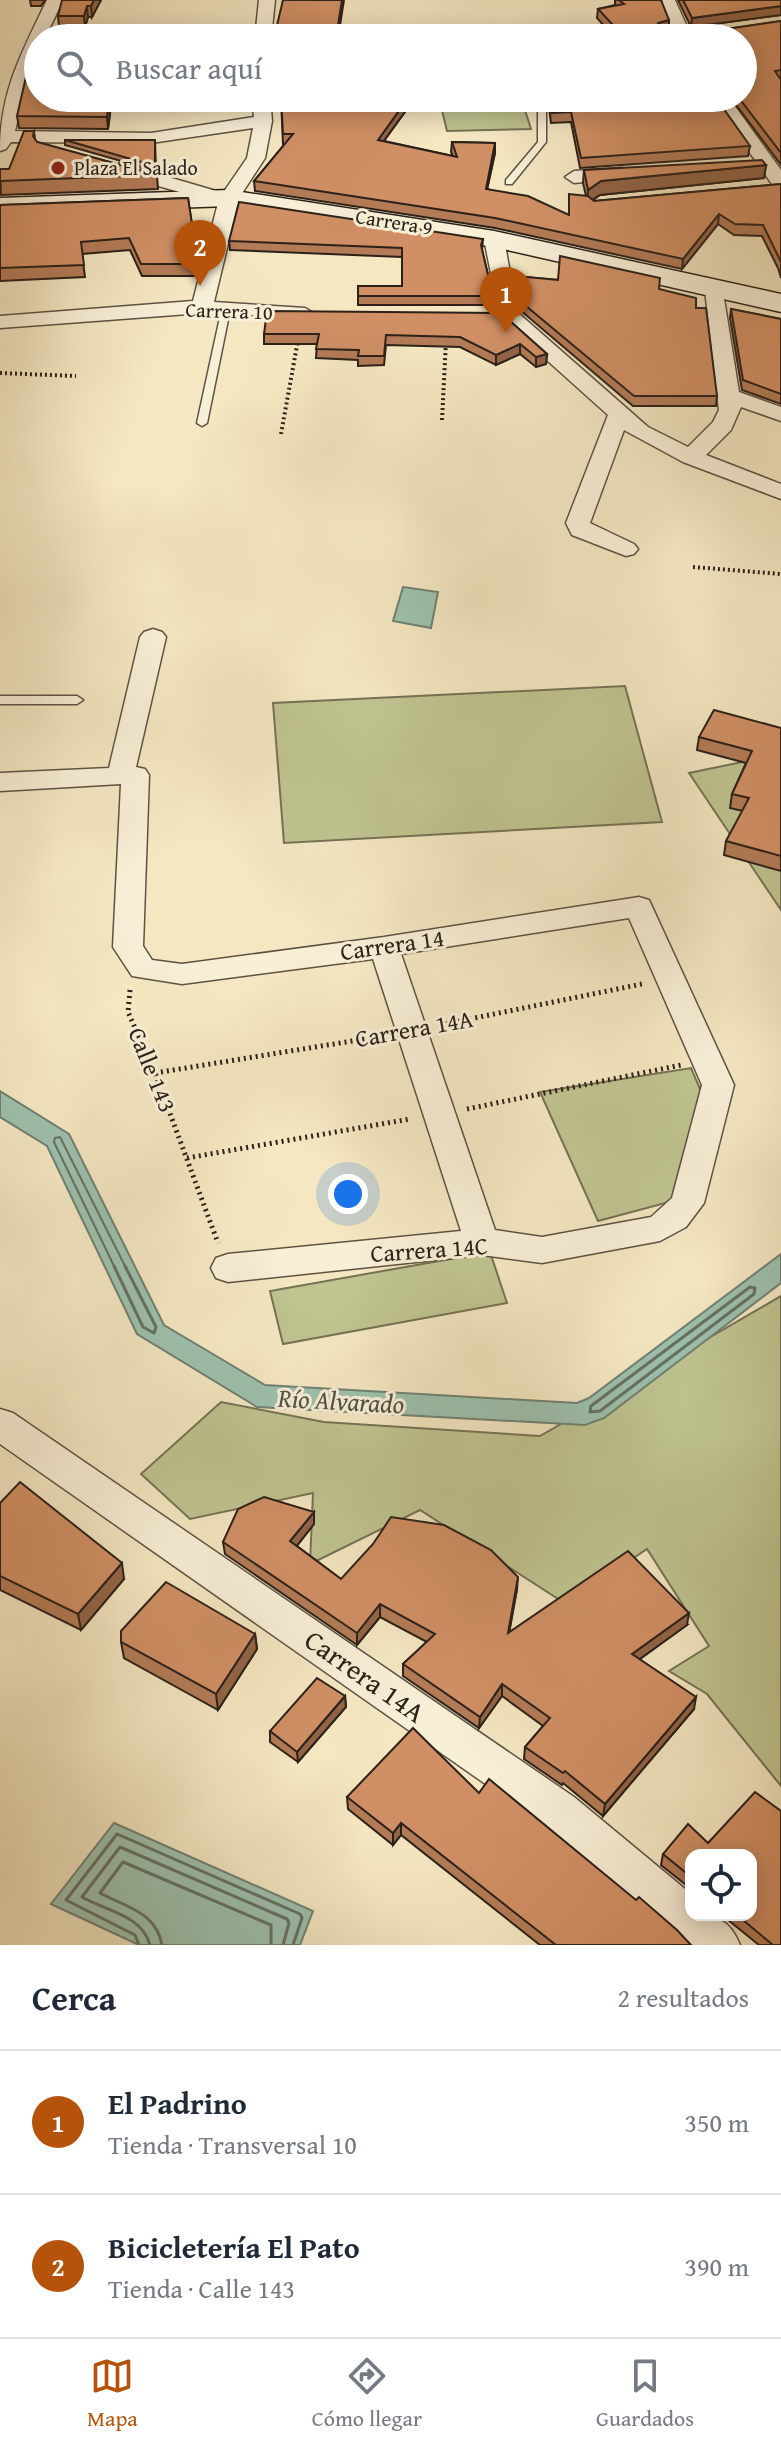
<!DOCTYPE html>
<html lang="es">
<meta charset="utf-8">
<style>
body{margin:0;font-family:"Gentium Book Plus",serif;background:#f2f2f3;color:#1f2937}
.controls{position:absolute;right:24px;bottom:24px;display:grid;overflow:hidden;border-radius:16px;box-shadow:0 4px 20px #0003}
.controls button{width:72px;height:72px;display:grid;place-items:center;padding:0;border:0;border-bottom:2px solid #e0e1e3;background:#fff;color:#1f2937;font:40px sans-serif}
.you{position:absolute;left:348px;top:1194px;width:28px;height:28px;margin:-20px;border:6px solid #fff;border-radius:50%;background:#1a73e8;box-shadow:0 0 0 12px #1a73e833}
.badge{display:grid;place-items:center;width:52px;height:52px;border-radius:50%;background:#b45309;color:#fff;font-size:26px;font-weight:700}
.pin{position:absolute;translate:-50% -66px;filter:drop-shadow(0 2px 4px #0008)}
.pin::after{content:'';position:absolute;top:42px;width:28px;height:24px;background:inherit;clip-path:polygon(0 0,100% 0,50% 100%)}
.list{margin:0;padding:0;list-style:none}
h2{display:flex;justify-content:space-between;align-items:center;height:104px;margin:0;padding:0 32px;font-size:34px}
h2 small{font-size:26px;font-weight:400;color:#747a83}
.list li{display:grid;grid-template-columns:52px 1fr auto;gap:24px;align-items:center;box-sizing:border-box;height:144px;padding:0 32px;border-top:2px solid #e0e1e3}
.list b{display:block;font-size:30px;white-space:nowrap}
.list p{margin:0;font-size:26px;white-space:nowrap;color:#747a83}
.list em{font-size:26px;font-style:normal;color:#747a83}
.icon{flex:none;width:44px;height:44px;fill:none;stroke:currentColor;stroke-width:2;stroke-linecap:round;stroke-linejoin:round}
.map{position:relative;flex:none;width:781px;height:1945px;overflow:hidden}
.search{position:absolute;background:#fff;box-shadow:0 4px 20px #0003;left:24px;right:24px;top:24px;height:88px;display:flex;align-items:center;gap:20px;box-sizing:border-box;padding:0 28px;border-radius:44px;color:#747a83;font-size:30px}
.sheet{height:392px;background:#fff}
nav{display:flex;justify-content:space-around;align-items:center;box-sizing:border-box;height:112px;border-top:2px solid #e0e1e3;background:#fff;font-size:22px;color:#747a83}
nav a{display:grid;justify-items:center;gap:4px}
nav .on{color:#b45309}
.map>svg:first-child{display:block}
</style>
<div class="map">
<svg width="781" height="1945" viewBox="0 0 781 1945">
<rect width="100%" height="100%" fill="#f4e7c2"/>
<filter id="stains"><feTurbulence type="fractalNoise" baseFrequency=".0025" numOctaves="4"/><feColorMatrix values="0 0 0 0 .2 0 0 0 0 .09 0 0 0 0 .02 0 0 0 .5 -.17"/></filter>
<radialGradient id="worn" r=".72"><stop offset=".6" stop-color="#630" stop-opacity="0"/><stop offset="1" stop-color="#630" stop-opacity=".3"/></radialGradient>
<g fill="#bfc490" stroke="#767255" stroke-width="2">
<path d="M 439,98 L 521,98 L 531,129 L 447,131 Z"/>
<path d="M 625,686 L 662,822 L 284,843 L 273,703 Z"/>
<path d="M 781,754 L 781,910 L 689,773 Z"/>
<path d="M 691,1068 L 707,1105 L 673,1201 L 598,1221 L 540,1092 Z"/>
<path d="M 490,1252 L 507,1303 L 283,1344 L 270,1291 Z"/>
<path d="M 781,1296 L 781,1786 L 707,1694 L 669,1671 L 709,1646 L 647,1549 L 566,1604 L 420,1510 L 310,1564 L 313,1493 L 190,1519 L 141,1474 L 221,1402 L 324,1422 L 540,1436 Z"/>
</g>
<g fill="#9dc1ae" stroke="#708173" stroke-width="2">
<path d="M 403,587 L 438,592 L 431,628 L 393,621 Z"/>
<path d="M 0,1091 L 69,1134 L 164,1325 L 265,1385 L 577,1403 L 589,1398 L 781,1254 L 781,1283 L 604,1418 L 585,1425 L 257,1407 L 137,1334 L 47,1146 L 0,1117 Z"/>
<path d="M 114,1823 L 313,1911 L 300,1945 L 139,1945 L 51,1904 Z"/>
</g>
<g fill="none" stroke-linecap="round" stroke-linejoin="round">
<path stroke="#647164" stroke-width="2" d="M 115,1268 L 54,1142 L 55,1138 L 60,1137 L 126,1268"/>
<g stroke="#647164" stroke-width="3">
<path d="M 114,1266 L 143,1327 L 154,1333 L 156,1327 L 125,1266"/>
<path d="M 750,1287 L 755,1288 L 754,1294 L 600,1411 L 590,1412 L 591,1406 Z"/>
<path d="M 139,1945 L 135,1935 L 66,1900 L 117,1834 L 300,1914 L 302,1918 L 293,1945"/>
<path d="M 150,1945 C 142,1915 106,1911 82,1897 L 120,1847 L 287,1919 L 289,1923 L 283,1945"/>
<path d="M 162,1945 C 156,1912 126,1907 100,1893 L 123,1862 L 271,1925 L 271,1945"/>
</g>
<g stroke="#5e5244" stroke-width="3">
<g id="lane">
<path d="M 484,26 L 488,28 L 491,38 L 483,38 L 480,28 Z"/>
<path d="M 538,98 L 546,98 L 546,142 L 512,184 L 506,184 L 506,180 L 538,142 Z"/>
<path d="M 222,308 L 230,310 L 207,423 L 202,426 L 197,423 Z"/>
<path d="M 0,696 L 77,696 L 83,700 L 77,704 L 0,704 Z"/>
</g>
</g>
<g stroke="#5e5244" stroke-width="3">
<g id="street">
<path d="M 47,0 L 63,0 L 45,38 L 38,38 L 38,54 L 27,78 L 15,131 L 151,133 L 254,117 L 252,98 L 270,98 L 272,121 L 265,158 L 239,198 L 214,302 L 305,308 L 315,314 L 312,318 L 202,313 L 0,328 L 0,316 L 193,301 L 218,203 L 113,173 L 111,169 L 120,163 L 223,193 L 247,158 L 253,128 L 151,143 L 11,142 L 6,149 L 0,151 C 0,91 22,52 47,0 Z"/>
<path d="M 259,0 L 275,0 L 271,38 L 255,38 Z"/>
<path d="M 659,0 L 675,0 L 692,38 L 676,38 Z"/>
<path d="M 711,98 L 729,98 L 781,170 L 781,189 L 774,187 Z"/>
<path d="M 622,168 L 631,174 L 629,178 L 574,183 L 565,177 L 574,171 Z"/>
<path d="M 494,233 L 504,239 L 517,312 L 648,427 L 688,447 L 713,422 L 719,410 L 705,290 L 708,286 L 722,286 L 739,392 L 781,407 L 781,421 L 741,407 L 731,430 L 706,455 L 781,484 L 781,499 L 683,462 L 624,430 L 590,523 L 634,544 L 638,549 L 634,554 L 626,556 L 572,535 L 566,523 L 608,415 L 500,318 L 484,239 Z"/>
<path d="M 153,629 L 162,632 L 166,637 L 136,767 L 145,769 L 149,775 L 143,946 L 152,960 L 182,964 L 384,937 L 639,897 L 649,900 L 734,1085 L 704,1203 L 686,1227 L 660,1241 L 542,1263 L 482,1255 L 228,1282 L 216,1278 L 211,1268 L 216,1258 L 228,1254 L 461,1231 L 373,959 L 182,984 L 132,976 L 113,947 L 121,784 L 0,791 L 0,773 L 109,768 L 140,637 L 144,632 ZM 629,918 L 702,1085 L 672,1198 L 651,1217 L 542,1237 L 495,1230 L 401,954 Z"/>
<path d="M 0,1409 L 13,1413 L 574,1797 L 691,1894 L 691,1915 C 717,1915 730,1920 740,1945 L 684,1945 L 544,1825 L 0,1444 Z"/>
</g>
</g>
<g stroke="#2c211a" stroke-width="3">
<path id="secondary" d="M 229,190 L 494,231 L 781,294 L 781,312 L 494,247 L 229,206 L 0,214 L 0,198 Z"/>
</g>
<g stroke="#2c211a" stroke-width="4" stroke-dasharray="2 3" stroke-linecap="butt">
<path d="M 0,373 L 76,376"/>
<path d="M 442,420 L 446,341"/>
<path d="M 281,434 L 298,340"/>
<path d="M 693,567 L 781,574"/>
</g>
<g stroke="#2c211a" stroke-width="5" stroke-dasharray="2 4" stroke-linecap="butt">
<path d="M 130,990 L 128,1012 L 155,1073 L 218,1243"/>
<path d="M 440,1025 L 642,984"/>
<path d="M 155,1073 L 383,1036"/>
<path d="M 467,1109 L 681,1065"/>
<path d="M 187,1158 L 410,1119"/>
</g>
<use href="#lane" fill="#f8efd7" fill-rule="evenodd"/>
<use href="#street" fill="#f8efd7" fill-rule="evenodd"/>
<use href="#secondary" fill="#f8efd7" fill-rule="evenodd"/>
</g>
<g fill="#b37b56" stroke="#2c211a" stroke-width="2">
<path d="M 30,0 L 45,0 L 41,6 L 31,6 Z"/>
<path d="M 101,0 L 92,17 L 88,17 L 85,27 L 59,26 L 58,16 Z"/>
<path d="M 615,0 L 661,0 L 669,30 L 661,32 L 706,32 L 781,21 L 781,165 L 731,98 L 743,98 L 743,38 L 615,38 L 597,18 L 598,9 L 615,5 Z"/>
<path d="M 678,0 L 781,0 L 781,15 L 691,27 Z"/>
<path d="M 112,98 L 108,129 L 19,128 L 17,116 Z"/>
<path d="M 281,98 L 415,98 L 384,141 L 453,156 L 451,152 L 452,142 L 495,143 L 495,153 L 487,189 L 569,215 L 586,196 L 583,183 L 584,170 L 766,165 L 764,178 L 600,195 L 593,200 L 594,201 L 781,184 L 781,278 L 778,268 L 762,236 L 734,235 L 718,224 L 682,269 L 495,228 L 255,191 L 254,181 L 285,144 L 283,144 Z"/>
<path d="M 548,98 L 598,98 L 605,102 L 750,146 L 748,156 L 580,168 L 571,122 L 551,123 Z"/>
<path d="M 34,131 L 35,139 L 37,142 L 157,175 L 158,189 L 1,195 L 0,169 L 9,169 Z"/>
<path d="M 65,140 L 155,140 L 156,171 L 65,145 Z"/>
<path d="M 188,198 L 198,268 L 196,276 L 142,276 L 130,250 L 82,254 L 85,277 L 0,281 L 0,205 Z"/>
<path d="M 483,239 L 482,250 L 493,296 L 492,305 L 358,305 L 358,286 L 402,286 L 402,257 L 230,250 L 229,241 Z"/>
<path d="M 515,276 L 659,289 L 696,308 L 717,396 L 716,406 L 633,406 L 520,310 L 514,285 Z"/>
<path d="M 731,309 L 781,319 L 781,404 L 742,390 L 730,318 Z"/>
<path d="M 501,313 L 547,354 L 546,364 L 536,367 L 520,354 L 496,365 L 460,347 L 386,345 L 384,365 L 358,366 L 358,360 L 316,358 L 317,344 L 264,344 L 264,334 Z"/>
<path d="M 781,728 L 781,871 L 724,855 L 726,841 L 743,811 L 730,808 L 732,794 L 746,763 L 697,750 L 699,737 Z"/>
<path d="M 0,1503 L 124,1579 L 81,1630 L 0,1590 Z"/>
<path d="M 314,1512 L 314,1524 L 297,1546 L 341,1579 L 517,1589 L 509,1632 L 687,1625 L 640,1659 L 694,1709 L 603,1816 L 563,1783 L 562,1785 L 524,1759 L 525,1747 L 543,1726 L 502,1696 L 479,1728 L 403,1676 L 403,1664 L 427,1642 L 380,1617 L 357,1645 L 225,1554 L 223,1542 Z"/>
<path d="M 255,1634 L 257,1649 L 218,1710 L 124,1658 L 121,1642 Z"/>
<path d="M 345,1696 L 346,1707 L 298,1762 L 270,1742 L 270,1731 Z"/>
<path d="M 479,1793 L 691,1945 L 540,1945 L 401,1835 L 393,1845 L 348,1809 L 347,1797 Z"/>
<path d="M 708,1843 L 781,1945 L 759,1945 L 722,1915 L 751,1915 L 691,1855 L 691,1889 L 661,1865 L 663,1854 Z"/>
</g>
<g fill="#926446" stroke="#2c211a" stroke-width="2">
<path d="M 94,0 L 101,0 L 92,17 L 91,6 Z"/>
<path d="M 342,0 L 344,0 L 338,38 L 336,38 Z"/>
<path d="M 87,6 L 88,17 L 85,27 L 84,16 Z"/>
<path d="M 781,6 L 781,15 L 691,27 L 692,18 Z"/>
<path d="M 669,20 L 669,30 L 657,33 L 656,29 L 658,23 Z"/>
<path d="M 109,98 L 112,98 L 108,129 L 107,117 Z"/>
<path d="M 408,98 L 415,98 L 378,149 L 378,140 Z"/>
<path d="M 495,143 L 495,153 L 485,199 L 486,189 Z"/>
<path d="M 766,165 L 764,178 L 600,195 L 587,203 L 588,190 L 601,181 Z"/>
<path d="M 719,214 L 718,224 L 682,269 L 683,259 Z"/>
<path d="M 197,256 L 198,268 L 196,276 L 195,264 Z"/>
<path d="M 520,344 L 520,354 L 496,365 L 496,355 Z"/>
<path d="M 547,354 L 546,364 L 536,367 L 536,357 Z"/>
<path d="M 314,1512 L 314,1524 L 291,1553 L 290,1541 Z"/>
<path d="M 122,1563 L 124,1579 L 81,1630 L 78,1614 Z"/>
<path d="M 518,1577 L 517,1589 L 507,1645 L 508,1633 Z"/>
<path d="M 380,1604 L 380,1617 L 357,1645 L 357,1633 Z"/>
<path d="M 689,1613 L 687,1625 L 630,1666 L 632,1654 Z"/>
<path d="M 255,1634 L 257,1649 L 218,1710 L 216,1694 Z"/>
<path d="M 502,1684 L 502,1696 L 479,1728 L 480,1717 Z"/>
<path d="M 345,1696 L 346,1707 L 298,1762 L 297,1752 Z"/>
<path d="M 696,1697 L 694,1709 L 603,1816 L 605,1804 Z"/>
<path d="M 401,1823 L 401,1835 L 393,1845 L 393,1833 Z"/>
</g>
<g fill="#d08f64" stroke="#2c211a" stroke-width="2">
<path d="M 62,0 L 94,0 L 91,6 L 87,6 L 84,16 L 58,16 Z"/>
<path d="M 283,0 L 342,0 L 336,38 L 274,38 Z"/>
<path d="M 619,0 L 661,0 L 669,20 L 658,23 L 656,29 L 659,32 L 706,32 L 781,21 L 781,70 L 775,71 L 781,80 L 781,153 L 739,98 L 743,98 L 743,38 L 625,38 L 598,9 L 624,4 Z"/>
<path d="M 683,0 L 781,0 L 781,6 L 692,18 Z"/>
<path d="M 28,68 L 38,68 L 38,98 L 109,98 L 107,117 L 17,116 Z"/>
<path d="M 281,98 L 408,98 L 378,140 L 457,157 L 452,142 L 495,143 L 486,189 L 528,196 L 569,215 L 569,194 L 588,196 L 594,201 L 781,184 L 781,262 L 763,225 L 735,224 L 719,214 L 683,259 L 495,218 L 254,181 L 293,134 L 283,134 Z"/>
<path d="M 550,98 L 598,98 L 605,102 L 686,98 L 716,98 L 750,146 L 581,158 L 571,112 L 552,113 Z"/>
<path d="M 24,131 L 34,131 L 33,136 L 37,142 L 157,175 L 0,181 L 0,169 L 9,169 Z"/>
<path d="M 65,140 L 155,140 L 155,166 Z"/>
<path d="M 762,160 L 766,165 L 601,181 L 588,190 L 584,170 Z"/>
<path d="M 188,198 L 197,256 L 195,264 L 141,264 L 129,238 L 81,242 L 84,265 L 0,268 L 0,205 Z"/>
<path d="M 239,202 L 483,239 L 481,245 L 493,296 L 358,296 L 358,286 L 402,286 L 402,248 L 229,241 Z"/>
<path d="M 560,256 L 660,278 L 659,289 L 696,298 L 696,308 L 706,308 L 717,396 L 634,396 L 520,301 L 515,276 L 558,280 Z"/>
<path d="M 731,309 L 781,319 L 781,394 L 743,380 Z"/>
<path d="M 267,311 L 501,313 L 547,354 L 536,357 L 520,344 L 496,355 L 460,337 L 386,335 L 384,356 L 358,356 L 359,350 L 316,349 L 319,334 L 264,334 Z"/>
<path d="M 714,710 L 781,728 L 781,856 L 726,841 L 749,798 L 732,794 L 752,751 L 699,737 Z"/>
<path d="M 20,1482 L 122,1563 L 78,1614 L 0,1576 L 0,1503 Z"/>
<path d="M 264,1497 L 314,1512 L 290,1541 L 341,1579 L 373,1544 L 391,1517 L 444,1525 L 491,1550 L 518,1577 L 508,1633 L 628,1551 L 689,1613 L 632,1654 L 696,1697 L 605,1804 L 565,1771 L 563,1773 L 525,1747 L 550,1718 L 502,1684 L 480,1717 L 403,1664 L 435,1634 L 380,1604 L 357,1633 L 223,1542 L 238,1509 Z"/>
<path d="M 166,1582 L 255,1634 L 216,1694 L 121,1642 L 121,1631 Z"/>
<path d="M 317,1678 L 345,1696 L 297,1752 L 270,1731 Z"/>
<path d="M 413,1728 L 479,1793 L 489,1779 L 636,1900 L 639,1897 L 677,1930 L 691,1945 L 556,1945 L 401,1823 L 393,1833 L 347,1797 Z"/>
<path d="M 755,1792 L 781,1811 L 781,1945 L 773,1945 L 737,1915 L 751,1915 L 751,1855 L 691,1855 L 691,1877 L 663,1854 L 688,1824 L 708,1843 Z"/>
</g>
<circle fill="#8f2418" stroke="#f8efd7" stroke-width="3" cx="58" cy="168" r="8"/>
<g text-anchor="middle" stroke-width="6" stroke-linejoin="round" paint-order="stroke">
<g font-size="20" fill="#2c211a" stroke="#f8efd7" text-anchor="start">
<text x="74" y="175">Plaza El Salado</text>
</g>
<g font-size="20" fill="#2c211a" stroke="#f8efd7">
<text transform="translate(394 222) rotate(9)" y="7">Carrera 9</text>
<text transform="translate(229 311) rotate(2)" y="7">Carrera 10</text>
</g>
<g font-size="24" fill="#2c211a" stroke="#f8efd7">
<text transform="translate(392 945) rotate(-8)" y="8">Carrera 14</text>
<text transform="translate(414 1029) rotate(-10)" y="8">Carrera 14A</text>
<text transform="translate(152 1070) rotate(68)" y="8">Calle 143</text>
<text transform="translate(429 1250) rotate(-4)" y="8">Carrera 14C</text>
</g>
<g font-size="26" font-style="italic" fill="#4e5146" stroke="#f8efd7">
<text transform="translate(341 1401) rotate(3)" y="9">Río Alvarado</text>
</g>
<g font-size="28" fill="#2c211a" stroke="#f8efd7">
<text transform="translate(365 1676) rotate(35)" y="10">Carrera 14A</text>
</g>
</g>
<rect width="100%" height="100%" filter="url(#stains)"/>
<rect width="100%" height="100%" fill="url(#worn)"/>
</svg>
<div class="controls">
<button><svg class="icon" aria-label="locate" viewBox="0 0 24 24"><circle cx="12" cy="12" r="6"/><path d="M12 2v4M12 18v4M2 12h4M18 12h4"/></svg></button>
</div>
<div class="you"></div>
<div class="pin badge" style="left:506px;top:333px">1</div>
<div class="pin badge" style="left:200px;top:286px">2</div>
<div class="search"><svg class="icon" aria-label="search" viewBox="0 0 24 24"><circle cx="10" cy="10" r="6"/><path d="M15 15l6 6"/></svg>Buscar aquí</div>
</div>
<section class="sheet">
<h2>Cerca<small>2 resultados</small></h2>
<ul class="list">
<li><span class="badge">1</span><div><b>El Padrino</b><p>Tienda · Transversal 10</p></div><em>350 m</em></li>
<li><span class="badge">2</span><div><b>Bicicletería El Pato</b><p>Tienda · Calle 143</p></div><em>390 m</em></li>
</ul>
</section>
<nav>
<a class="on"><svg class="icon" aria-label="map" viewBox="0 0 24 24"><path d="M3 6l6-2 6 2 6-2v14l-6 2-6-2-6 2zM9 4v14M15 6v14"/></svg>Mapa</a>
<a><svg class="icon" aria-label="directions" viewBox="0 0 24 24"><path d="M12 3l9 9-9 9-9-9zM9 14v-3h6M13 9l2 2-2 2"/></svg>Cómo llegar</a>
<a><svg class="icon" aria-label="saved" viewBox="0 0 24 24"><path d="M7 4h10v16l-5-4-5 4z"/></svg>Guardados</a>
</nav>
